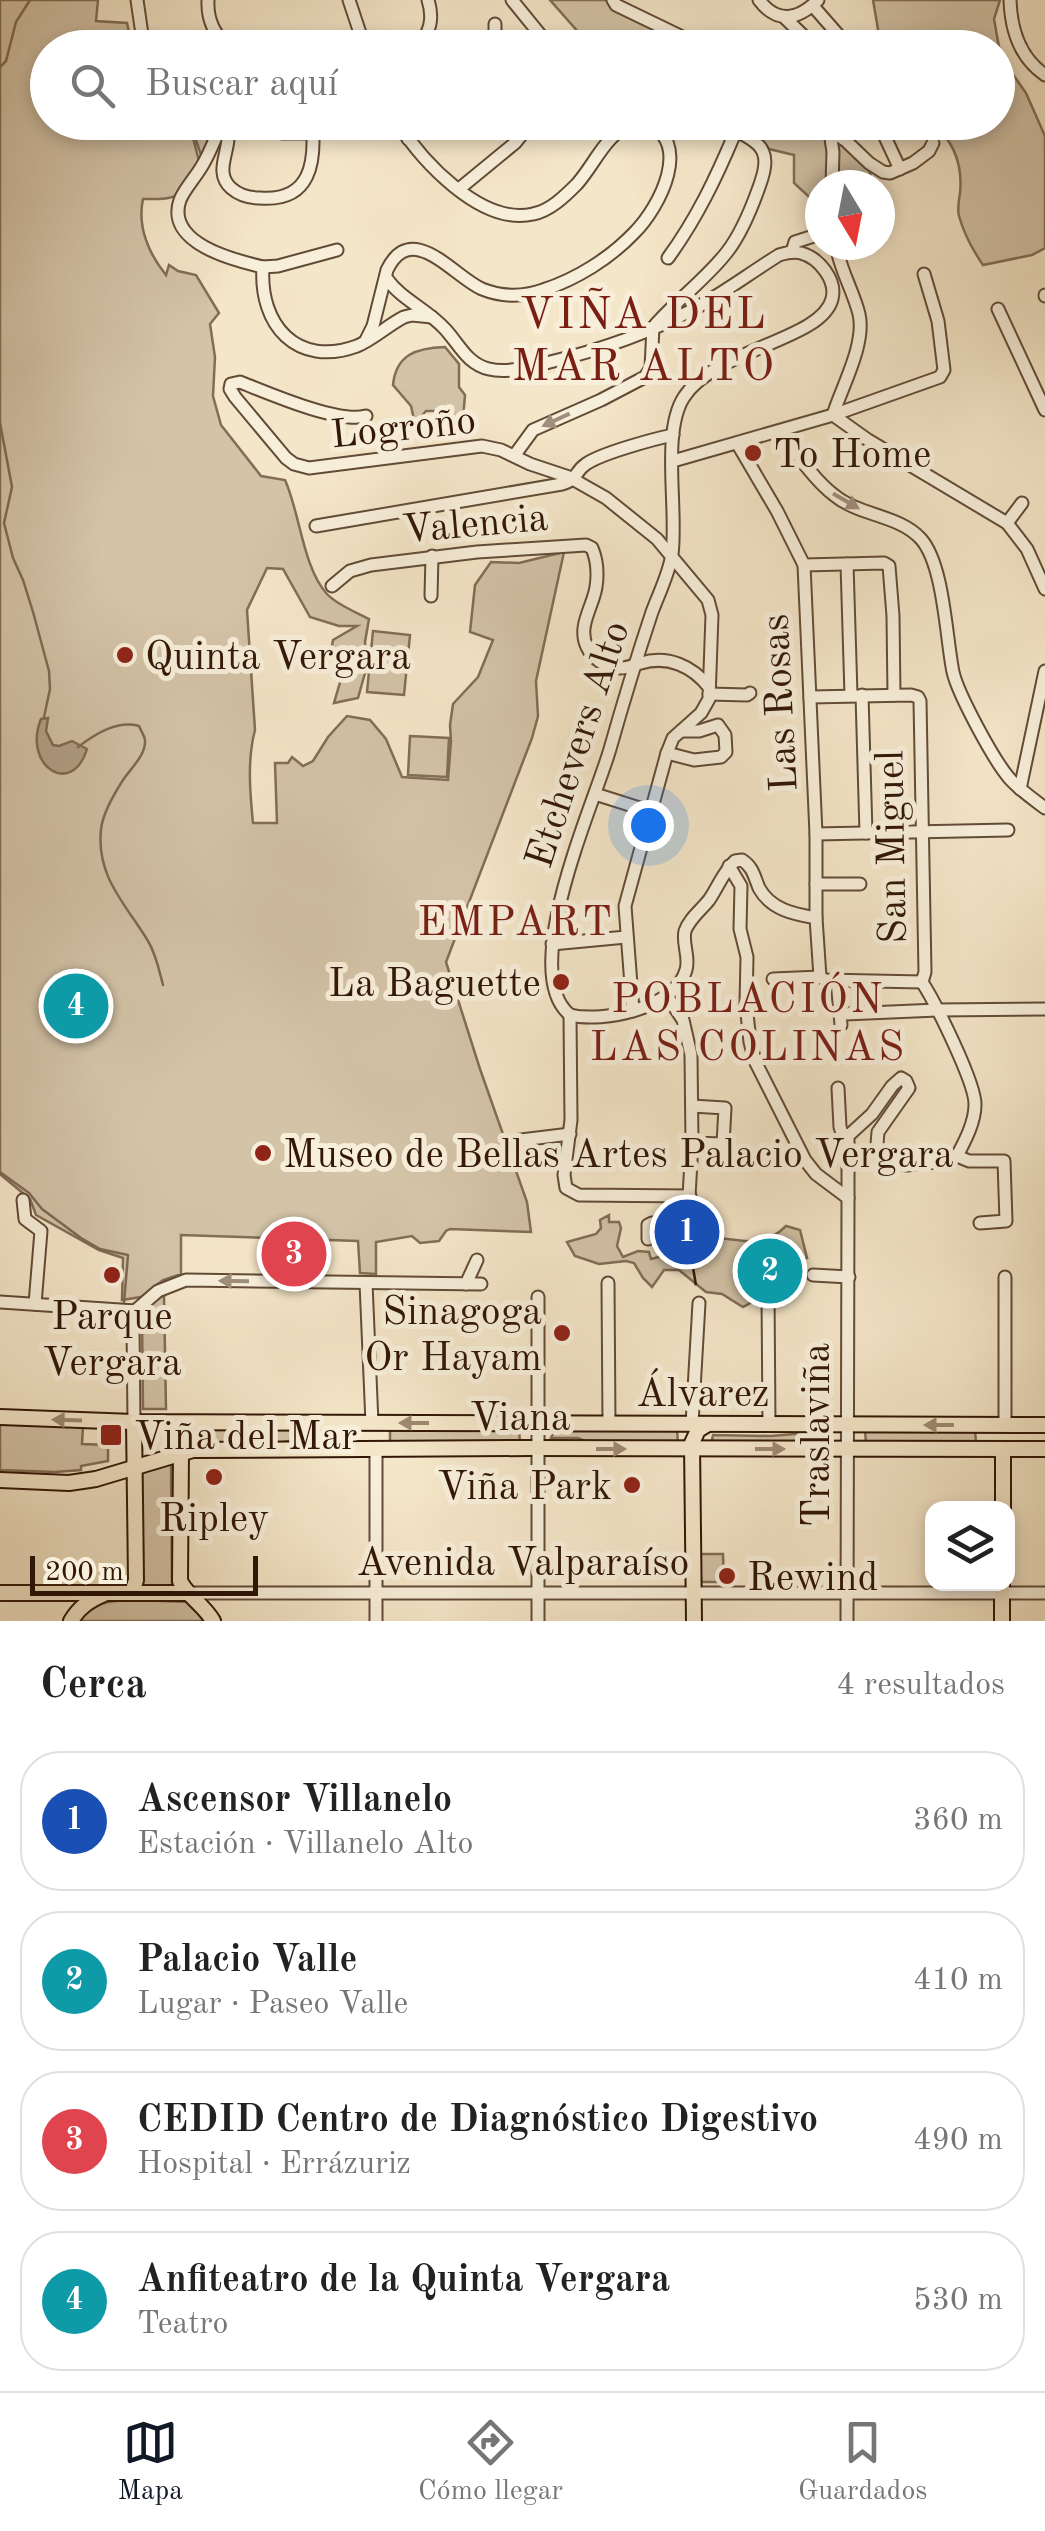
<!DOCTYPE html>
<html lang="es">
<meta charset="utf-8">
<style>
body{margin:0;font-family:"Old Standard TT",serif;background:#f6f6f6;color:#222}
.controls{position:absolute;right:30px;bottom:30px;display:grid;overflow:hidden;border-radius:20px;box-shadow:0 5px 15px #0003}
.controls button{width:90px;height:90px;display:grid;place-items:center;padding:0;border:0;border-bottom:2px solid #e0e0e0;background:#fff;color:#222;font:50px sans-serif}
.compass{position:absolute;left:805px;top:170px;width:90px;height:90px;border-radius:50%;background:#fff;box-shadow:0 5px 15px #0003;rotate:170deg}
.scale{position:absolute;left:30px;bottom:25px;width:228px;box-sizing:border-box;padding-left:10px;border:5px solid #321706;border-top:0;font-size:28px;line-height:35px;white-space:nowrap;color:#321706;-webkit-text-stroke:8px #f8efdb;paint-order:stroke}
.you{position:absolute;left:648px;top:825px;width:35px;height:35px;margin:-25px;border:8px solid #fff;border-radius:50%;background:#1a73e8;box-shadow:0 0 0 15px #1a73e833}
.badge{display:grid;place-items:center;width:65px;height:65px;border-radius:50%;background:#111827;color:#fff;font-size:32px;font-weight:700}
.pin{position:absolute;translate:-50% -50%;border:5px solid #fff;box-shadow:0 2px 10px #0006}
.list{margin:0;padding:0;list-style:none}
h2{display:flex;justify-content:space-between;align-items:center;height:130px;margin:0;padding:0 40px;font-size:42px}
h2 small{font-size:32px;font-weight:400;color:#767676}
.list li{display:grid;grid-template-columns:65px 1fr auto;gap:30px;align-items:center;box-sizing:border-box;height:140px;margin:0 20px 20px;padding:0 20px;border:2px solid #e0e0e0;border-radius:40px}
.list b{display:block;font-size:38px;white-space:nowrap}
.list p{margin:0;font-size:32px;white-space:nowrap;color:#767676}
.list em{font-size:32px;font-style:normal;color:#767676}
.icon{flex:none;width:55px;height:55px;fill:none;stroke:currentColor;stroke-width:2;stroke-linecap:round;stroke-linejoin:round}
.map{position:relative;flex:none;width:1045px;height:1621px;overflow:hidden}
.search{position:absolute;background:#fff;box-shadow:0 5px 15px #0003;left:30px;right:30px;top:30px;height:110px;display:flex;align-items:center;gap:25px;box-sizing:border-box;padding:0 35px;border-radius:55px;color:#767676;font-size:38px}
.sheet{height:770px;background:#fff}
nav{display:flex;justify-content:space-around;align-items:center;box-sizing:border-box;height:140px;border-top:2px solid #e0e0e0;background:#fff;font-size:28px;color:#767676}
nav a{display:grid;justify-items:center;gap:5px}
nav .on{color:#111827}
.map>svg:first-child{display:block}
</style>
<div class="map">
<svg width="1045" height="1621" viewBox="0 0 1045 1621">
<rect width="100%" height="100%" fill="#f4e6c8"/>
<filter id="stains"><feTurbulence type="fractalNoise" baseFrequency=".002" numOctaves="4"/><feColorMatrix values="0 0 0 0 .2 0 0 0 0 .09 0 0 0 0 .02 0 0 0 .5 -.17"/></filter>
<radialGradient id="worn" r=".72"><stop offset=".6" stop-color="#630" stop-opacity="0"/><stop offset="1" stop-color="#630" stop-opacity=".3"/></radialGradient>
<g fill="#d3c3a7" stroke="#826d56" stroke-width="2.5">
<path d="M 0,0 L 98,0 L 96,21 L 127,23 L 132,47 L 48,48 L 48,122 L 213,123 L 215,128 L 203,161 L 196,140 L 192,134 L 199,161 C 183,195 183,200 143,199 C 137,227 149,254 166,275 L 169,265 L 178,271 L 196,275 L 219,313 L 210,324 L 215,357 L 213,396 L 221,425 L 261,476 L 285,480 C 300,513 303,568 327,594 C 337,605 356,612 369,619 L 365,642 L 367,666 L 358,698 L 334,703 L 343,672 L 330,656 L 333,640 L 357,626 L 339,626 L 310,617 L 283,569 L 267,568 L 247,610 L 255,730 C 247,760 250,793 253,823 L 277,823 L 275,763 L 288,763 L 292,757 L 303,766 L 313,761 L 328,737 L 347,716 L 370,720 L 386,739 L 402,777 L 448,780 L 451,741 L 450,725 L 453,704 L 478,677 L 493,640 L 470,632 L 475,585 L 491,562 L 519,563 L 564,552 L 536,681 L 538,716 L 532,738 L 446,962 L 480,1069 L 527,1202 L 531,1232 L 450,1229 L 446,1231 L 439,1241 L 420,1243 L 412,1236 L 376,1242 L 376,1274 L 360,1273 L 358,1241 L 181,1235 L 181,1274 L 163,1280 L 141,1297 L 122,1300 L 123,1258 L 99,1250 L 36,1215 L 30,1199 L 0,1174 Z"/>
<path d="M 550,0 L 608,0 L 699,47 L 585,47 L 587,42 Z"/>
<path d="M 873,0 L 1000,0 L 994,19 L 999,47 L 1012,73 L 1026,93 L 1045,136 L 1045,248 L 1032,255 L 983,265 C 972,249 964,234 959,216 C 957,209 959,200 960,193 C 963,165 953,141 933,123 L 998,122 L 998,48 L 881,47 Z"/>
<path d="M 724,123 L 813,123 L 867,162 L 871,177 L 861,185 L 820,185 L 820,207 L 794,183 L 794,155 L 769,149 Z"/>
<path d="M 445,347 L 459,364 L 459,387 L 465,395 L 463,419 L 452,430 L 450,411 L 426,411 L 415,424 L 411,406 L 393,385 C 396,354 417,348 445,347 Z"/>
<path d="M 373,631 L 410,635 L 404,695 L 367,692 Z"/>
<path d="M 410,736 L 449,738 L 447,777 L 408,775 Z"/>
<path d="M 609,1215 L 609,1222 L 619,1222 L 621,1228 L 617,1246 L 623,1257 L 638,1251 L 649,1252 L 651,1259 L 663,1256 L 667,1250 C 680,1247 694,1241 707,1239 C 739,1235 759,1253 786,1226 L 800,1230 L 807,1258 L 790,1261 L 787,1253 L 777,1254 L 754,1250 L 749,1278 L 752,1302 L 743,1307 L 722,1294 L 706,1292 L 679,1270 L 664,1270 L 652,1287 L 643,1278 L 634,1263 L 626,1261 L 599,1264 L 575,1256 L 567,1242 L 596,1234 L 601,1228 L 600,1220 Z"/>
<path d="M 164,1295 L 166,1409 L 143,1409 L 142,1319 L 146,1307 Z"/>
<path d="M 0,1424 L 83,1427 L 82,1444 L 108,1445 L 108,1461 L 81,1466 L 81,1470 L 55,1472 L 0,1470 Z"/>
<path d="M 196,1428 L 353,1430 L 349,1440 L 288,1441 L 269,1445 L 196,1444 Z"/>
<path d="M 390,1430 L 519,1430 L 520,1443 L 390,1442 Z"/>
<path d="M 677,1430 L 678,1443 L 592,1444 L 578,1438 L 551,1438 L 554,1431 Z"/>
<path d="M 865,1430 L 975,1430 L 976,1443 L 866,1443 Z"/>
<path d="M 830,1431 L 830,1444 L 715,1445 L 712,1440 L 713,1435 L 771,1436 Z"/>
<path d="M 171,1463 L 172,1587 L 141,1587 L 142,1473 Z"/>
<path d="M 700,1554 L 723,1554 L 724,1582 L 701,1582 Z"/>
<path d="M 132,1600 L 191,1602 L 208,1621 L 78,1621 C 97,1602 105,1601 132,1600 Z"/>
</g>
<path fill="#b2a086" stroke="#7f6953" stroke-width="2.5" d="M 48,718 L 46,731 L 53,745 L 59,746 L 72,741 L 87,749 C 72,798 22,766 41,719 Z"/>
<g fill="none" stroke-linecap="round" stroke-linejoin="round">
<g stroke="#7f6953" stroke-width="2.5">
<path d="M 0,67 L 6,61 L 16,22 L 30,0"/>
<path d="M 0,423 L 12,487 L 4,523 L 13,558 L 23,580 L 33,612 L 49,671 L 50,689 L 44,717"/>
<path d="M 78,747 C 95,734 117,720 139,726 C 140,729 145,737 145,740 C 146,755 131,768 123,780 C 114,794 103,812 101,829 C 96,877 125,903 148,941 C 156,954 159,970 163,985"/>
<path d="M 0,1172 L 29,1193 L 42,1209 L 81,1238 L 100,1249 L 128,1255 L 124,1303"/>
</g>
<g stroke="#624b36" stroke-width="15">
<g id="minor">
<path d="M 137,0 L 144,48"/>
<path d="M 208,0 C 207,20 214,33 228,48"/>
<path d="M 349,0 L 365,48"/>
<path d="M 512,0 L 551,48"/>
<path d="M 613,0 L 616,5 L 705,48"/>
<path d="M 759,0 C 777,24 798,20 818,0"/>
<path d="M 1010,0 C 1011,29 1020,58 1045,75"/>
<path d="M 813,6 L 848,46"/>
<path d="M 785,18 L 816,48"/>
<path d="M 495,24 L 495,48"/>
<path d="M 417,48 C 430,33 434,19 428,0"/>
<path d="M 222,122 C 216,137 210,153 202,166 C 195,178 185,188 180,200 C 165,243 233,260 263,267 C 259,325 297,368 357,346 C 374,339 388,325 404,317 L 412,315 L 432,317"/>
<path d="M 224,122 C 238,143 210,169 231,188 C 240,196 249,198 260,198 C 311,202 316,162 312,122"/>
<path d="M 397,122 C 422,161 481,226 533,214 C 550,211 565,196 577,184 C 597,161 605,134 635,122"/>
<path d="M 819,122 L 846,141 L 869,163 L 883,172 L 890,173 L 913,163 L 929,151 L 933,143"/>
<path d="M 878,122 L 900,169"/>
<path d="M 830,132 L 833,152 L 832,185"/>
<path d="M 282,133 L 313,133"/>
<path d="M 408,139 L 432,122"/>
<path d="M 459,189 L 515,143 L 532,122"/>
<path d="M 836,245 C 840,270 853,290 859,314 C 866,344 842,386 833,415 L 868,440 L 1007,523 L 1027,549 L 1045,589"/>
<path d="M 792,252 L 795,242 L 817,235"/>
<path d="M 668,258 C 697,218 716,178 735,133"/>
<path d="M 263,267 L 278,266 L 337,250"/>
<path d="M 387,279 C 401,299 428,310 445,329 C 459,344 467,364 489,369 C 508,374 532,366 550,362 C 600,350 649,333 694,309 C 724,293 750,273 779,255 C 786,253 793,251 801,253 C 819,258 837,280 832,299 C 822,340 715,349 684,397 C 661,432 678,511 672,554 C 669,574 659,593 652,612 C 637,657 623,703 610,749 C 594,804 517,972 570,1015 L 571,1120 L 564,1175 L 566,1188 L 579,1195 L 690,1196"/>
<path d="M 1045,295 L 1045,296"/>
<path d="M 998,309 L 1045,410"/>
<path d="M 656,324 C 678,299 706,279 727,252 C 741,234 750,212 758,190 C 762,179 768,163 763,152 C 758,138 730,129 718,122"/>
<path d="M 366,340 L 373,326 L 387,270 C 412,219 454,277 482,289 C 502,297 523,297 543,290 C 577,279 610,258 634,233 C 660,207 694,141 645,122"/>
<path d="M 366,416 C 339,424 268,393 240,382 L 231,384 L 230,389 L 235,397 L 286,458 L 294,464 L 309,468 L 482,446 L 501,450 L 530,464 L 569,477 L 606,498 L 657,539 L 708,600 L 712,615 L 709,699 L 701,713 L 673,738 L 667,753 L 625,906 L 633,1011"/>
<path d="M 780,431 C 796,452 813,479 834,495 C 859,516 900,515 921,539 C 944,565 946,638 953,672 C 958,694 994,761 1010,779 C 1020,790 1033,799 1045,808"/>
<path d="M 737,443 L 777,511 L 804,565 L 816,834 L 816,918 L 820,977"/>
<path d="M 514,456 L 533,430 L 601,400 L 645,377 L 651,368 L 653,327"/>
<path d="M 673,461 L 833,415 L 940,377 L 944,370 L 938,321 L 924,274"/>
<path d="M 1007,523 L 1022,503"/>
<path d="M 316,526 L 562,484 C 579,479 574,472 586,464 C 602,453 654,439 673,435"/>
<path d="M 847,564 L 851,695"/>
<path d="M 804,565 L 884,563 L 889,566 L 893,616 L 894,695"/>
<path d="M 332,586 L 350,571 L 371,565 L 477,552 L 586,545 L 592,548 C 597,560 598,574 596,587 C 593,607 577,626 587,647 C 592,658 606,668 618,668 C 625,669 634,665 641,663 C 668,655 692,666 709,687"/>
<path d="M 431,596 L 432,556"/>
<path d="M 709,694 L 747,695 L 750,693"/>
<path d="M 862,695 L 866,833"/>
<path d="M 810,697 L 911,695 L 918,697 L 920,701 L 925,972 L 922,982 C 935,1002 976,1084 975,1105 C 975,1122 965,1141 957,1156"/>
<path d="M 667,753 L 694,760 L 721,757 L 726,752 L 725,735 L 718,725 L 699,731 L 681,731"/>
<path d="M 1020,789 L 1045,671"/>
<path d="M 595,794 L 649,811"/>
<path d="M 816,834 L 1008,830"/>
<path d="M 729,866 L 741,886 L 740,929 L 747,957 L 746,1004 L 750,1042 L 755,1061 L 805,1160 L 816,1174 L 848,1198 L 847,1621"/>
<path d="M 816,884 L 860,884"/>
<path d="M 552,944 L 626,937"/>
<path d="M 773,979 L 820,977 L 825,980 L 922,982"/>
<path d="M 837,980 L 841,1025"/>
<path d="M 667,996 L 683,1020 L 691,1055 L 692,1143 L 687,1232"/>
<path d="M 845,1014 L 937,1010 L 1045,1009"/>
<path d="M 570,1015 C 603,1023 676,1008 686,970 C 690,957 682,944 685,931 C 689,919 701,910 709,900 C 718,887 723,872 735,861 L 742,860 C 753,867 754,876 759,888 C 771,910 794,914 816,918"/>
<path d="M 838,1088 L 840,1127 L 842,1133 L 848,1136"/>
<path d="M 513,1141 L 570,1134"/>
<path d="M 692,1143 L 723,1144 L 725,1108 L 692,1106"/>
<path d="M 848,1198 L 848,1136 L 872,1114 L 892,1086 L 901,1078 L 906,1081 L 909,1088 L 878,1132 L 877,1144 L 882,1155 L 889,1162 L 907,1165 L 936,1162 L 957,1156 L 969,1161 L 1004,1161 L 1006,1221 L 980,1223"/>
<path d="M 23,1200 L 25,1219 L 41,1231 L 35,1304"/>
<path d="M 648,1239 L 648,1225 L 652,1223 L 688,1222"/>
<path d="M 813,1275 L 849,1277"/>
<path d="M 366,1283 L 372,1423"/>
<path d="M 608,1283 L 609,1424"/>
<path d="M 466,1284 L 477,1260"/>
<path d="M 768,1293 L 769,1424"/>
<path d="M 0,1302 L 135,1311"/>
<path d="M 135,1311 L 158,1291 L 186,1280 L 481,1284"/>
<path d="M 134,1422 L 133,1327 L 135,1311"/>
<path d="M 692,1424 L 699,1303"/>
<path d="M 1005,1425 L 1005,1277"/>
<path d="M 376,1448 L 376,1621"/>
<path d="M 188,1593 L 1045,1593"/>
<path d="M 538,1621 L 538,1297"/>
</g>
</g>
<g stroke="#321706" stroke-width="18">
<g id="major">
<path d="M 0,1417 L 134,1422 L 1045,1425"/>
<path d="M 181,1452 L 180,1581 C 188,1597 204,1605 213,1621"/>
<path d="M 0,1480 L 69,1483 L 96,1479 L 193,1450 L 529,1448 L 1045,1449"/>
<path d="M 1003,1508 L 1003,1449"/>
<path d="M 0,1593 L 188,1593"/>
<path d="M 132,1593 L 136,1580 L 134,1422"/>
<path d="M 71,1621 C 79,1607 90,1600 104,1594"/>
<path d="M 694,1621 L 692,1443 L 698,1430 L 708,1424"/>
<path d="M 1002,1621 L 1002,1584"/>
</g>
</g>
<use href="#minor" stroke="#f8efdb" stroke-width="11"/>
<use href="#major" stroke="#f4e6c8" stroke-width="14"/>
<path stroke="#321706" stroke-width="2.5" stroke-dasharray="18 18" stroke-linecap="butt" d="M 687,1232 L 699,1303"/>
</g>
<defs><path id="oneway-solid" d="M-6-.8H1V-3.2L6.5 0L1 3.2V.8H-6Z" transform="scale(2.5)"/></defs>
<g fill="#9f8e7b">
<use href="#oneway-solid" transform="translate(556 420) rotate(155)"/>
<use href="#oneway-solid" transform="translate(846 501) rotate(30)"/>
<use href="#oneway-solid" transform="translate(234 1281) rotate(-179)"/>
</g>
<g fill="#9d8971">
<use href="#oneway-solid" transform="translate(67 1420) rotate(-178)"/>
<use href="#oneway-solid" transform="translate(414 1423) rotate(-180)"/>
<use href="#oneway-solid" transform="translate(939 1425) rotate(-180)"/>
<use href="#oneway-solid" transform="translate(611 1449)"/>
<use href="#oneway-solid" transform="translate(770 1449)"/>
</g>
<g fill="#8f2418" stroke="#f8efdb" stroke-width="4">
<circle cx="753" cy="453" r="10"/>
<circle cx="125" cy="655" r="10"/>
<circle cx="561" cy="982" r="10"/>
<circle cx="263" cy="1153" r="10"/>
<circle cx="112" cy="1275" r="10"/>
<circle cx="562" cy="1333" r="10"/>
<rect x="99" y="1423" width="24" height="24" rx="5"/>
<circle cx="214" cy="1477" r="10"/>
<circle cx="632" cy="1485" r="10"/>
<circle cx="727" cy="1576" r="10"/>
</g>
<g text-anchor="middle" stroke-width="10" stroke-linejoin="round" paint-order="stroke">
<g font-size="40" fill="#321706" stroke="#f8efdb">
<text transform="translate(403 426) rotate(-6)" y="14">Logroño</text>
<text transform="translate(475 522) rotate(-5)" y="14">Valencia</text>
<text transform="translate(778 703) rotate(-93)" y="14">Las Rosas</text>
<text transform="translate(576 744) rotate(-72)" y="14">Etchevers Alto</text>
<text transform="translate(890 847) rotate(-91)" y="14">San Miguel</text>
<text x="703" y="1406">Álvarez</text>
<text x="520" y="1430">Viana</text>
<text transform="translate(815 1435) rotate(-90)" y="14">Traslaviña</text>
<text x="523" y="1575">Avenida Valparaíso</text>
</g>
<g font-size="40" fill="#321706" stroke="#f8efdb" text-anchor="start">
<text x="773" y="467">To Home</text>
<text x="145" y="669">Quinta Vergara</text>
<text x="541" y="996" text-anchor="end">La Baguette</text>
<text x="283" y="1167">Museo de Bellas Artes Palacio Vergara</text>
<text x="542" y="1324" text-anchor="end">Sinagoga<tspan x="542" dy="46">Or Hayam</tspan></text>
<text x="112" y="1329" text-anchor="middle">Parque<tspan x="112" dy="46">Vergara</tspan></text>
<text x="134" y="1449">Viña del Mar</text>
<text x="612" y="1499" text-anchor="end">Viña Park</text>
<text x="214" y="1531" text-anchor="middle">Ripley</text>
<text x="747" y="1590">Rewind</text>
</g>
<g font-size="42" letter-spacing="2.5" fill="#7a1f14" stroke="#f8efdb">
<text x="516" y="935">EMPART</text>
<text x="748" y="1012">POBLACIÓN<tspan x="748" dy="48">LAS COLINAS</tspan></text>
</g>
<g font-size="45" letter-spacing="2.5" fill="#7a1f14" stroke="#f8efdb">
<text x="644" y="328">VIÑA DEL<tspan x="644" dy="52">MAR ALTO</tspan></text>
</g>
</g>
<rect width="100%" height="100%" filter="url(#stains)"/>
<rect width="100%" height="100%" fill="url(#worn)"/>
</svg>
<div class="controls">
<button><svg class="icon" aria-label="layers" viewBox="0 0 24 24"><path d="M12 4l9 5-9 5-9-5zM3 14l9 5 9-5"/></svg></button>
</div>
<svg class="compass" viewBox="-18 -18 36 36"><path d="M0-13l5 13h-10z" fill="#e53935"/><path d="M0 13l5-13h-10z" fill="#767676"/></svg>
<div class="scale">200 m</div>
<div class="you"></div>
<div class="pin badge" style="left:687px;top:1232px;background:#1a4fb4">1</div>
<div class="pin badge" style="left:770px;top:1271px;background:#0f9aa8">2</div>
<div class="pin badge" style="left:294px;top:1254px;background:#e0444e">3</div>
<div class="pin badge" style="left:76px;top:1006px;background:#0f9aa8">4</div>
<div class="search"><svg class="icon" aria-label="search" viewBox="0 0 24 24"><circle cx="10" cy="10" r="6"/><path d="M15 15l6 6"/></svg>Buscar aquí</div>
</div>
<section class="sheet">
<h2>Cerca<small>4 resultados</small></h2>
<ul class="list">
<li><span class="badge" style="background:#1a4fb4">1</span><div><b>Ascensor Villanelo</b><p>Estación · Villanelo Alto</p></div><em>360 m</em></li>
<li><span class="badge" style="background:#0f9aa8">2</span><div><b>Palacio Valle</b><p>Lugar · Paseo Valle</p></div><em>410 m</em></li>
<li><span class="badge" style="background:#e0444e">3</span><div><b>CEDID Centro de Diagnóstico Digestivo</b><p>Hospital · Errázuriz</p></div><em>490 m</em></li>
<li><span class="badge" style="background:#0f9aa8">4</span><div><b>Anfiteatro de la Quinta Vergara</b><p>Teatro</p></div><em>530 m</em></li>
</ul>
</section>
<nav>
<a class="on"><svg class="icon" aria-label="map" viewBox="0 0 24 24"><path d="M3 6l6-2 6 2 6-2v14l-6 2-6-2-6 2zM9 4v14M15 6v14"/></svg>Mapa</a>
<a><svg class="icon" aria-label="directions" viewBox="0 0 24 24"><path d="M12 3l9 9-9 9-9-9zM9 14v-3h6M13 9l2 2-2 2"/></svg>Cómo llegar</a>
<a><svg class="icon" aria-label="saved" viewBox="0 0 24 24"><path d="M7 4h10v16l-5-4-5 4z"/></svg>Guardados</a>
</nav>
